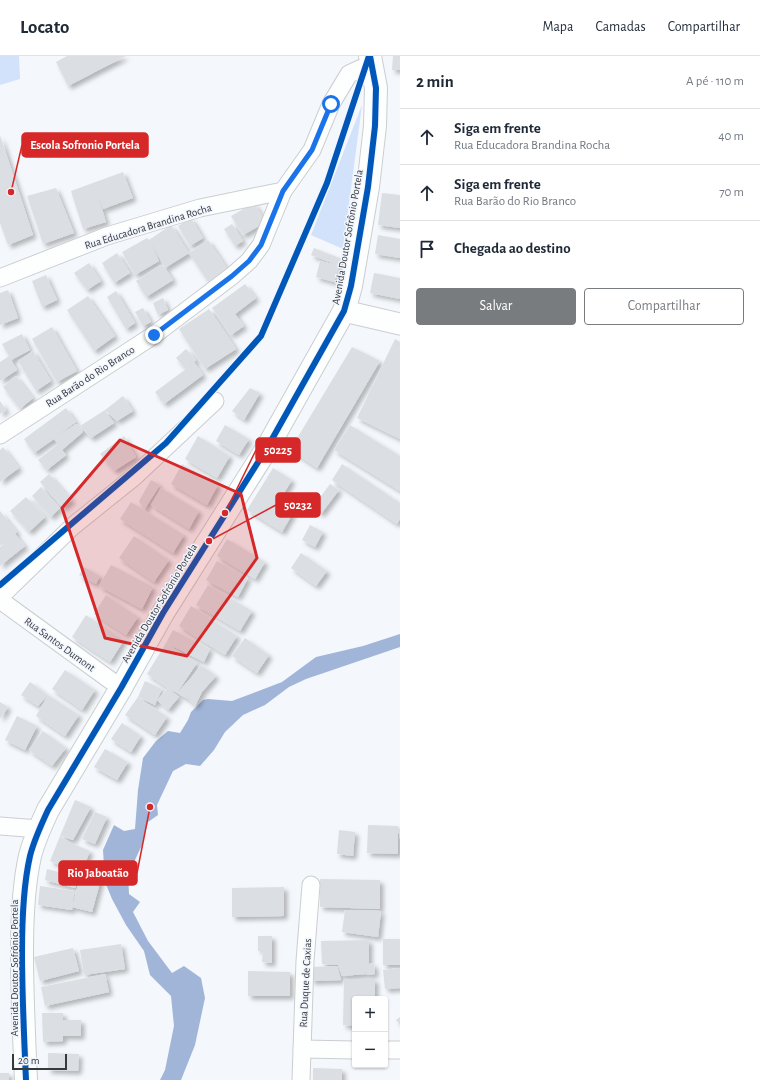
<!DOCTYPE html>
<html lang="pt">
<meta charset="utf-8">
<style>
body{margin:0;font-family:"Alegreya Sans",sans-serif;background:#f2f2f3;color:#1f2937}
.controls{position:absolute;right:12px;bottom:12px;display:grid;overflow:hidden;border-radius:4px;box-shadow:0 1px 3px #0004}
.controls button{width:36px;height:36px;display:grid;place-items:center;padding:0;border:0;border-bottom:1px solid #e0e1e3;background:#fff;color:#1f2937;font:20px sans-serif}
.scale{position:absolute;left:12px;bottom:10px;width:55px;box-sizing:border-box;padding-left:4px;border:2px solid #37393c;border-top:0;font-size:11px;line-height:14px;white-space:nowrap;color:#37393c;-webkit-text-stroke:3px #f1f6fe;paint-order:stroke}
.stop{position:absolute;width:12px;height:12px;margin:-9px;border:3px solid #1a73e8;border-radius:50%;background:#fff}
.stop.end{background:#1a73e8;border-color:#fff;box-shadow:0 1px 4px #0008}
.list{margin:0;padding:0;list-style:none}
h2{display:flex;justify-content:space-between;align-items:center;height:52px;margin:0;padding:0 16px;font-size:17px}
h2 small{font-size:13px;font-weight:400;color:#747a83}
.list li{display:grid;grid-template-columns:26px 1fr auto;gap:12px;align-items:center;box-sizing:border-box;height:56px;padding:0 16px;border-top:1px solid #e0e1e3}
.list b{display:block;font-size:15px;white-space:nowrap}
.list p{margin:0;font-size:13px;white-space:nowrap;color:#747a83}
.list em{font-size:13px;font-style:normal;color:#747a83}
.actions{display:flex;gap:8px;padding:12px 16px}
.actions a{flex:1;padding:9px 0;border:1px solid #797c7f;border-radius:4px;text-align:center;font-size:14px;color:#797c7f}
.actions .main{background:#797c7f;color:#fff}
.icon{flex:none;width:22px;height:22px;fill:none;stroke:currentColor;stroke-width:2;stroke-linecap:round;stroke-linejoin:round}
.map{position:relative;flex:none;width:400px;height:1024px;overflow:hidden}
header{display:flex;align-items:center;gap:24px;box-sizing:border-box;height:56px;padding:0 20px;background:#fff;border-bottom:1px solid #e0e1e3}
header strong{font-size:19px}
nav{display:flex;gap:22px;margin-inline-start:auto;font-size:14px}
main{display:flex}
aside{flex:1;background:#fff}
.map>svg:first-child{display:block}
</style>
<header>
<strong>Locato</strong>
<nav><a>Mapa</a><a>Camadas</a><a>Compartilhar</a></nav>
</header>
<main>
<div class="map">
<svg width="400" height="1024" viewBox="0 0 400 1024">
<defs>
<filter id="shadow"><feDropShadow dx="3.5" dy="3.5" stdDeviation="2" flood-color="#0004"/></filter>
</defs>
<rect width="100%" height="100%" fill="#f4f7fb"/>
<g fill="#d2e2fb">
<path d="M 0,0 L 19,0 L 20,23 L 0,29 Z"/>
<path d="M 362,49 L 343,193 L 311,179 Z"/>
</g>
<path fill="#a1b5d8" d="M 400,578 L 400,591 L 306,623 L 289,631 L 265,649 L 243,659 L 225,676 L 214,694 L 200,710 L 186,708 L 173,715 L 157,749 L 158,759 L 148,766 L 142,789 L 128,819 L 129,838 L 140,846 L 133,856 L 148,885 L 172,917 L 184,910 L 201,922 L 205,942 L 195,989 L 181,1024 L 160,1024 L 165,1014 L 174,970 L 171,940 L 150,919 L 144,895 L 126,869 L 112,843 L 105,826 L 103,794 L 114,769 L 124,775 L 135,773 L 138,734 L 143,702 L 156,685 L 168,675 L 180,677 L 188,664 L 191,656 L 203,644 L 208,643 L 232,645 L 282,626 L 316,601 L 363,590 Z"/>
<g fill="#dbdfe3" filter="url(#shadow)">
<path d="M 67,0 L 126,0 L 68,30 L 56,6 Z"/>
<path d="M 393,0 L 400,0 L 400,14 L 392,14 Z"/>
<path d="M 0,79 L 33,179 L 8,189 L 0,167 Z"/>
<path d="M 123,116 L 133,142 L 103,153 L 98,140 L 106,166 L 83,173 L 71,135 Z"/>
<path d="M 56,132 L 74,177 L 43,188 L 27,140 Z"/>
<path d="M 382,137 L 400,139 L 400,172 L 378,169 Z"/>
<path d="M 254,147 L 266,166 L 243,179 L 231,160 Z"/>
<path d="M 191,162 L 203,182 L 190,190 L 178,170 Z"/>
<path d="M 232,168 L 243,185 L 235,190 L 224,173 Z"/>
<path d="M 171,169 L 189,197 L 165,212 L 151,187 L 159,205 L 135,219 L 122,196 L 147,182 L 149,184 Z"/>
<path d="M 378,179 L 400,183 L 400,202 L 375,198 Z"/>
<path d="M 208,184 L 229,215 L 209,227 L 189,197 Z"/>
<path d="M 314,192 L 342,203 L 334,226 L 316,221 L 320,205 L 337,209 L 311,199 Z"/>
<path d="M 117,197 L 130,217 L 114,227 L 102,207 Z"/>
<path d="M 89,207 L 101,225 L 87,234 L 74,217 Z"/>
<path d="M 161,209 L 165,212 L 173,224 L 146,241 L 136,225 Z"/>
<path d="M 374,217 L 400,222 L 400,243 L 370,237 Z"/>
<path d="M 46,219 L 57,244 L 42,251 L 32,225 Z"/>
<path d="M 245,228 L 256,242 L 235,258 L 244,270 L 231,279 L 212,252 Z"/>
<path d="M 8,234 L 18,262 L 0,269 L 0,237 Z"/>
<path d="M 116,235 L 135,267 L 126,273 L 107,241 Z"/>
<path d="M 88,240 L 115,280 L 94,295 L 67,254 Z"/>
<path d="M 163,242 L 168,254 L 158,259 L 153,247 Z"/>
<path d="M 143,252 L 151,266 L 143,270 L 135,256 Z"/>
<path d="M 209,253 L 236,293 L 205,313 L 179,273 Z"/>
<path d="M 52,271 L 77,315 L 57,326 L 32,283 Z"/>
<path d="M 22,278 L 30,294 L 11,304 L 17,314 L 0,325 L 0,306 L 9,300 L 2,288 Z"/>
<path d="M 395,283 L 400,286 L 400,383 L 357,362 Z"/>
<path d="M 352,291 L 380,305 L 317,412 L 290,394 Z"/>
<path d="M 186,293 L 196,304 L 188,311 L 194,306 L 203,319 L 164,348 L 155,336 L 186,313 L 176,302 Z"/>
<path d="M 33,295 L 51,325 L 36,335 L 18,305 Z"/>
<path d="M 16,320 L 33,342 L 20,353 L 3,331 Z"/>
<path d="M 250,332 L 260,337 L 244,364 L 232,355 Z"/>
<path d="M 123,340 L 133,355 L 117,365 L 105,354 L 114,367 L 91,382 L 80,370 L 105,354 Z"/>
<path d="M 0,345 L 6,354 L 0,358 Z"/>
<path d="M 66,352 L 76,366 L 57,380 L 76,368 L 80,370 L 83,376 L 62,394 L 66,399 L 47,414 L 38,404 L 58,388 L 54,383 L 34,397 L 24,383 Z"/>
<path d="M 225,369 L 249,383 L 239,399 L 216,385 Z"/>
<path d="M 350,369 L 400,400 L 400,435 L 334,394 Z"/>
<path d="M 124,380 L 136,401 L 114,415 L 100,398 Z"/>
<path d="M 198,380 L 230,400 L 217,422 L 185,403 Z"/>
<path d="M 3,391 L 19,412 L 0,426 L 0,394 Z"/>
<path d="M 182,408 L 218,429 L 207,449 L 171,428 Z"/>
<path d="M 342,408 L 400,447 L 400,463 L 397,468 L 332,424 Z"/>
<path d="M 273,412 L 292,424 L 278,447 L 293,457 L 282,476 L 247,454 Z"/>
<path d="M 49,418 L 72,444 L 63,452 L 40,426 Z"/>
<path d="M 151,424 L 160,429 L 144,454 L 139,445 Z"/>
<path d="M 330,428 L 339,434 L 321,458 L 313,451 Z"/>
<path d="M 41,431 L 60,452 L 51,461 L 32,440 Z"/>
<path d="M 161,432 L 199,455 L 189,473 L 151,449 Z"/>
<path d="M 26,441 L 45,461 L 29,476 L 10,455 Z"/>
<path d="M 131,446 L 184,479 L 173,497 L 120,463 Z"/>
<path d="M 0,455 L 17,476 L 15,478 L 25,490 L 0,510 L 0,491 L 8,484 L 0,490 Z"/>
<path d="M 310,469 L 323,476 L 315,491 L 302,484 Z"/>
<path d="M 134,480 L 169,504 L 154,526 L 119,502 Z"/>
<path d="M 227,483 L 265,506 L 255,523 L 217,500 Z"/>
<path d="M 301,497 L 327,515 L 316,530 L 291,512 Z"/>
<path d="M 217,505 L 248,522 L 238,541 L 206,524 Z"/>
<path d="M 111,509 L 153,531 L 142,553 L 99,530 Z"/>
<path d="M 84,511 L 100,520 L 96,528 L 79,519 Z"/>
<path d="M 208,529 L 252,555 L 240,575 L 196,549 Z"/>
<path d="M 106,539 L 138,561 L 126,579 L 94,558 Z"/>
<path d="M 191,550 L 237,580 L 225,599 L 179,570 Z"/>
<path d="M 86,559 L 124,584 L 110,606 L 72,581 Z"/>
<path d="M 173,574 L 210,593 L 204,606 L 166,587 L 197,607 L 177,637 L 168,632 L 179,641 L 168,654 L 157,644 L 155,649 L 138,641 L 167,661 L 155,679 L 125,659 L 138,641 L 145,625 L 162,633 L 157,644 L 168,632 L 147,618 L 166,587 Z"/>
<path d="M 245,582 L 269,599 L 257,617 L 232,600 Z"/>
<path d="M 201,609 L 216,620 L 202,636 L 195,650 L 188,643 L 177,637 L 191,622 Z"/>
<path d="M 65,614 L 95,634 L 82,654 L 52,633 Z"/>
<path d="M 30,626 L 48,639 L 38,650 L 21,639 Z"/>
<path d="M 48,639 L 79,659 L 65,680 L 36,660 Z"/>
<path d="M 0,646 L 8,651 L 0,663 Z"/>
<path d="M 17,660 L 37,670 L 25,694 L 5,684 Z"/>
<path d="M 122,667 L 141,680 L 131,696 L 111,683 Z"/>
<path d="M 43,675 L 66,692 L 52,710 L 29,694 Z"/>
<path d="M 105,693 L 128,706 L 117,724 L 94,711 Z"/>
<path d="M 75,744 L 91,751 L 73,784 L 60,780 Z"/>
<path d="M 95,756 L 107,761 L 95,788 L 82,783 Z"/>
<path d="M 368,769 L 398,770 L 398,773 L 400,773 L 400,783 L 398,773 L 398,798 L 367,797 Z"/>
<path d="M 339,774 L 355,776 L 353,800 L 337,798 Z"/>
<path d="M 60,780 L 73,788 L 90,795 L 81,818 L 50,805 Z"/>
<path d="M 47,813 L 78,821 L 75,832 L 45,824 Z"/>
<path d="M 81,818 L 101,823 L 92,856 L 72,851 Z"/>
<path d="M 320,823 L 380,824 L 380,853 L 320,851 Z"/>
<path d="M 40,830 L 74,835 L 72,854 L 38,849 Z"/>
<path d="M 284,831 L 284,860 L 232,861 L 232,832 Z"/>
<path d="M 345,854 L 381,855 L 378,881 L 342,876 Z"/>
<path d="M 258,880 L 272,880 L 272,907 L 262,906 L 263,895 L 258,895 Z"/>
<rect x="383" y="883" width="17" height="26"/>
<path d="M 369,884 L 369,907 L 364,907 L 374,908 L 375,918 L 367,919 L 365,914 L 366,918 L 342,920 L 338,909 L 322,908 L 321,885 Z"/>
<path d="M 121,888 L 125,913 L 84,919 L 80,894 Z"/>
<path d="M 73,892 L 79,915 L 40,925 L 34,901 Z"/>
<path d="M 337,910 L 341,924 L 311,925 L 311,911 Z"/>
<path d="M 400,912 L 400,932 L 385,933 L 383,914 Z"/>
<path d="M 248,915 L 290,916 L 290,940 L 248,940 Z"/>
<path d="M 105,918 L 109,936 L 45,950 L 41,931 Z"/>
<path d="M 344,923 L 375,923 L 375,942 L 349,942 L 355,942 L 355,970 L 343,969 Z"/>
<path d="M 42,957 L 63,957 L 63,964 L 81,964 L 81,980 L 63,980 L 63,985 L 43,986 Z"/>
<path d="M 400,961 L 400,969 L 396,964 Z"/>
<path d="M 48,997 L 79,998 L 78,1015 L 48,1014 Z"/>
<path d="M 313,1012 L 342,1013 L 342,1024 L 313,1024 Z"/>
<rect x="0" y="1017" width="9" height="7"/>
</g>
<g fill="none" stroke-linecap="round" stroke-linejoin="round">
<g stroke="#cbced1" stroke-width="19">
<g id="minor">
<path d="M 0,222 L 107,180 L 200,152 L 283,135 L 312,94 L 331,48 L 349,18 L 362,12 L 374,14"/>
<path d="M 0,379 L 154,279 L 232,220 L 249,205 L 261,189 L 283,135"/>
<path d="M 0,541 L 73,470 L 134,421 L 215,345"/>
<path d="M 0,544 L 121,632"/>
<path d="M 0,770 L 39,773"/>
<path d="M 302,993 L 355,994"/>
<path d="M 385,994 L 400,994"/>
<path d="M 301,1024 L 305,905 L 311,829"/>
</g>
</g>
<g stroke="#cbced1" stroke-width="23">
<path id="tertiary" d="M 344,255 L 400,268"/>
</g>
<g stroke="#cbced1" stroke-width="24">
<path id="primary" d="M 26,1024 C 24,981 22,939 22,896 C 22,864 23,831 30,800 C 34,784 41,769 48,754 L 121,632 L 163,557 L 267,392 L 344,255 L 351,230 L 368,131 L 375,70 L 376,32 L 370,0"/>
</g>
<use href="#minor" stroke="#fdfefe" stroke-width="17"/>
<use href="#tertiary" stroke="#fdfefe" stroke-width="21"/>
<use href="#primary" stroke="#fdfefe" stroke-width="22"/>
<g stroke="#f1f6fe" stroke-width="8">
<g id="cycleway">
<path d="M 0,529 L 166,387 L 261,280 L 327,127 L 369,0"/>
<path d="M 26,1024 C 24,981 22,939 22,896 C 22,864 23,831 30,800 C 34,784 41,769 48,754 L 121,632 L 163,557 L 267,392 L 344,255 L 351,230 L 368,131 L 375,70 L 376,32 L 370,0"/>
</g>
</g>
<use href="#cycleway" stroke="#0057b8" stroke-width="6"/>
</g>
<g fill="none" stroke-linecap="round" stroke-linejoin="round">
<path stroke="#1a73e8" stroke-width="5" d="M 154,279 L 232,220 L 249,205 L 261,189 L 283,135 L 312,94 L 331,48"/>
</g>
<path fill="#d62828" fill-opacity="0.2" stroke="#d62828" stroke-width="3" stroke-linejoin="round" d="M 120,384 L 241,438 L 257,502 L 187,600 L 105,582 L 62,452 Z"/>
<g text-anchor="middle" stroke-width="3" stroke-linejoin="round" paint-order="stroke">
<g font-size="11" fill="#37393c" stroke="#f1f6fe">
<text transform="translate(148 170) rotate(-17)" y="4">Rua Educadora Brandina Rocha</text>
<text transform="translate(347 181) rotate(-80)" y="4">Avenida Doutor Sofrônio Portela</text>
<text transform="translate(90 320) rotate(-33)" y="4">Rua Barão do Rio Branco</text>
<text transform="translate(159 547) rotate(-59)" y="4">Avenida Doutor Sofrônio Portela</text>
<text transform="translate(60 588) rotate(36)" y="4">Rua Santos Dumont</text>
<text transform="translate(14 912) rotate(-90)" y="4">Avenida Doutor Sofrônio Portela</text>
<text transform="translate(305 927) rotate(-87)" y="4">Rua Duque de Caxias</text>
</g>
</g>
<path fill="none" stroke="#d62828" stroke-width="1.5" d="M11 136L22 89M225 457L256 394M209 485L276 449M150 751L137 817"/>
<g fill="#d62828" stroke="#f1f6fe" stroke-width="1.5">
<circle cx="11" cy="136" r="4"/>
<circle cx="225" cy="457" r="4"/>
<circle cx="209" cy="485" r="4"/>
<circle cx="150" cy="751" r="4"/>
</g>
<g fill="#d62828" stroke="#d62828" stroke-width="1.5">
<rect x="22" y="77" width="126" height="24" rx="4"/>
<rect x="256" y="382" width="44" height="24" rx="4"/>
<rect x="276" y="437" width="44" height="24" rx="4"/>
<rect x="59" y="805" width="78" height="24" rx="4"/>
</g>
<g font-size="12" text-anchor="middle" font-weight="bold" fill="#fff">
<text x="85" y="93">Escola Sofronio Portela</text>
<text x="278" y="398">50225</text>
<text x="298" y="453">50232</text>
<text x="98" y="821">Rio Jaboatão</text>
</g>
</svg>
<div class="controls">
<button>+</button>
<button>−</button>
</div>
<div class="scale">20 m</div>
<div class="stop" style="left:331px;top:48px"></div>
<div class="stop end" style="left:154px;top:279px"></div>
</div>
<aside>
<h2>2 min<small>A pé · 110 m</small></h2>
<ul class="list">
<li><svg class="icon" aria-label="ahead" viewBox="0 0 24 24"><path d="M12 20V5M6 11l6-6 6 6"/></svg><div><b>Siga em frente</b><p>Rua Educadora Brandina Rocha</p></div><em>40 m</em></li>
<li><svg class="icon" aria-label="ahead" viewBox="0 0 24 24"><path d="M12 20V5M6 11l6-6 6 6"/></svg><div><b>Siga em frente</b><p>Rua Barão do Rio Branco</p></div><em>70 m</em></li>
<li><svg class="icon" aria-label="arrive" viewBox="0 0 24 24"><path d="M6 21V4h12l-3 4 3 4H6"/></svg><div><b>Chegada ao destino</b></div></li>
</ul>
<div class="actions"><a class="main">Salvar</a><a>Compartilhar</a></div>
</aside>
</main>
